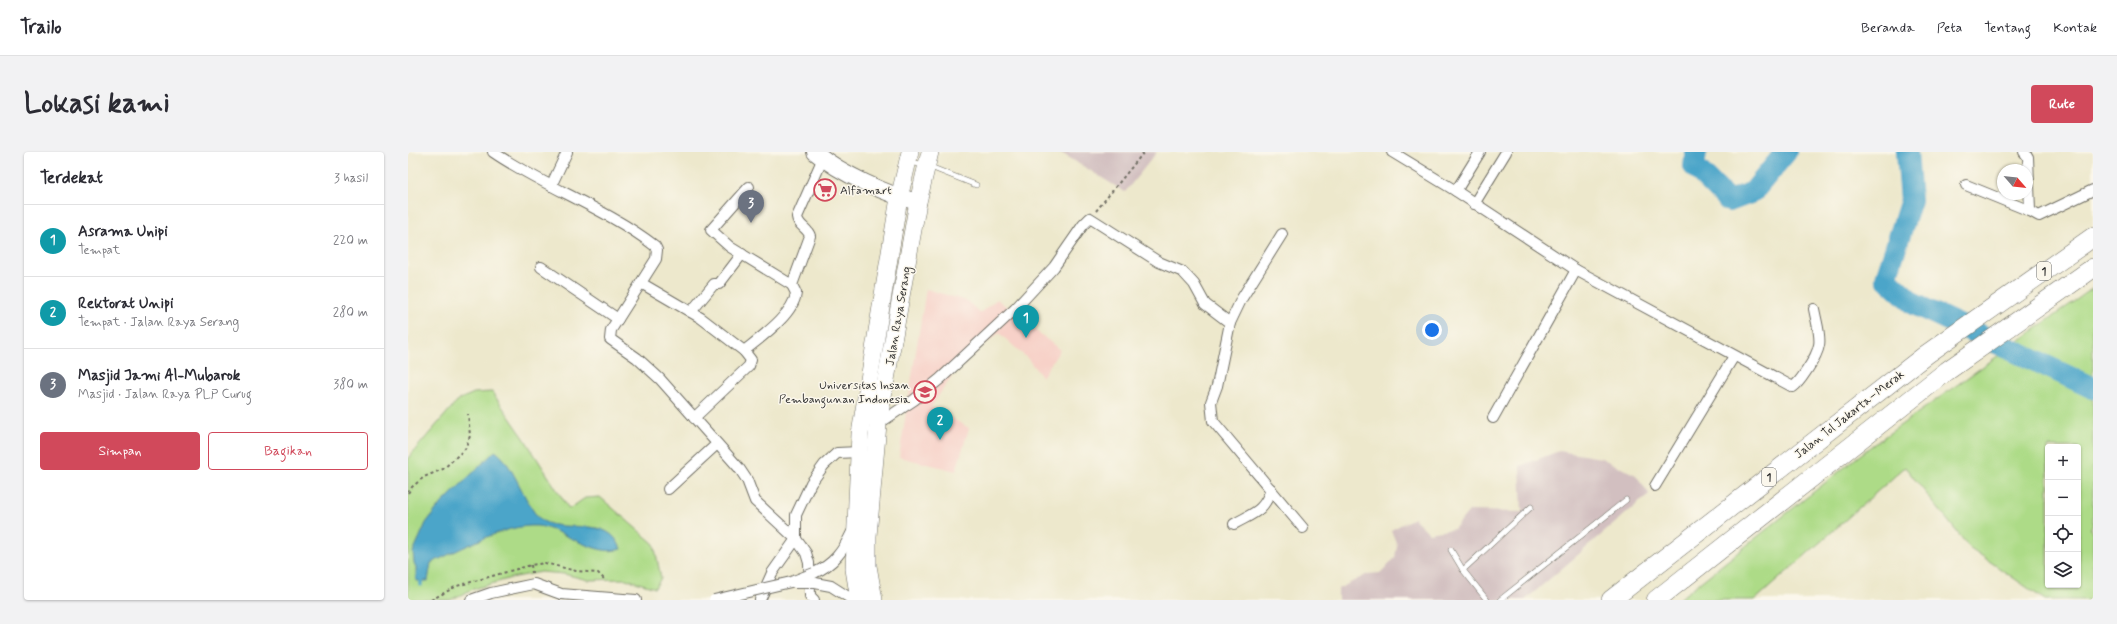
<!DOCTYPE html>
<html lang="id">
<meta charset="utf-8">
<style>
body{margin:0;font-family:Mynerve,sans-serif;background:#f2f2f3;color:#2b2b33}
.controls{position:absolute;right:12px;bottom:12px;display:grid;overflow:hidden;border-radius:4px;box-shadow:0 1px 3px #0004}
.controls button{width:36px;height:36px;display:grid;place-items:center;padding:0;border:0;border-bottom:1px solid #e1e1e2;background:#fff;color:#2b2b33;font:20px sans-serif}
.compass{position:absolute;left:1589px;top:12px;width:36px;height:36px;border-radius:50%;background:#fff;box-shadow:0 1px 3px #0004;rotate:118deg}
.you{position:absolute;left:1024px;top:178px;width:14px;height:14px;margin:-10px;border:3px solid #fff;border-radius:50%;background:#1a73e8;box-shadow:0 0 0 6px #1a73e833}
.badge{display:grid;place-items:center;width:26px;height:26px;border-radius:50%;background:#d1495b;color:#fff;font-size:13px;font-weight:700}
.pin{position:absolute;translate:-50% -33px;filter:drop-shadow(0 1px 2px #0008)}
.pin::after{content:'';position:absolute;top:21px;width:14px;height:12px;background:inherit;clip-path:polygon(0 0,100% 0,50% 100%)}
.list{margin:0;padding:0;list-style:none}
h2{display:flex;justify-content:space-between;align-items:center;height:52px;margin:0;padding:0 16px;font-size:17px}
h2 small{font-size:13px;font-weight:400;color:#7c7c81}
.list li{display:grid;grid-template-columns:26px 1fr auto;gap:12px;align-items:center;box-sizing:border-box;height:72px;padding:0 16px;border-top:1px solid #e1e1e2}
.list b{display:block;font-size:15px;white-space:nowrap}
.list p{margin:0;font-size:13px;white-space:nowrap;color:#7c7c81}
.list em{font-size:13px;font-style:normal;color:#7c7c81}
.actions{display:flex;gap:8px;padding:12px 16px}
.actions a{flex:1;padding:9px 0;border:1px solid #d1495b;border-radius:4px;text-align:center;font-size:14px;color:#d1495b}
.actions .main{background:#d1495b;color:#fff}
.icon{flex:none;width:22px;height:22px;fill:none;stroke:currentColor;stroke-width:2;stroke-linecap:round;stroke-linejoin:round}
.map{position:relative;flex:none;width:1685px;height:448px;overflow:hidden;border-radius:4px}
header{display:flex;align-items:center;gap:24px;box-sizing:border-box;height:56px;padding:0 20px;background:#fff;border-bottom:1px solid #e1e1e2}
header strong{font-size:19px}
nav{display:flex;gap:22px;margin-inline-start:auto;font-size:14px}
.intro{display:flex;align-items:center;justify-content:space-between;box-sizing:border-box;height:96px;padding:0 24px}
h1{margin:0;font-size:28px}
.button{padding:10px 18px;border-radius:4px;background:#d1495b;color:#fff;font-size:14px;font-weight:700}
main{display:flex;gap:24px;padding:0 24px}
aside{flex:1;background:#fff;border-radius:4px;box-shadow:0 1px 3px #0004}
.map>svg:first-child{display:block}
</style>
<header>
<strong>Trailo</strong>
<nav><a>Beranda</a><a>Peta</a><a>Tentang</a><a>Kontak</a></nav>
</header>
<div class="intro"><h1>Lokasi kami</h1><a class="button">Rute</a></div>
<main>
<aside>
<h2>Terdekat<small>3 hasil</small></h2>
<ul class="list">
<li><span class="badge" style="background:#0f9aa8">1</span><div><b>Asrama Unipi</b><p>Tempat</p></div><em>220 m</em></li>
<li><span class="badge" style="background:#0f9aa8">2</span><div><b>Rektorat Unipi</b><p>Tempat · Jalan Raya Serang</p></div><em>280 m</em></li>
<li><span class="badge" style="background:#6b7280">3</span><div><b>Masjid Jami Al-Mubarok</b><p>Masjid · Jalan Raya PLP Curug</p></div><em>380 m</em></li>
</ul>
<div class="actions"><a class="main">Simpan</a><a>Bagikan</a></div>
</aside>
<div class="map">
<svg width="1685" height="448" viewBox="0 0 1685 448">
<rect width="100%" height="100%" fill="#fbf7ec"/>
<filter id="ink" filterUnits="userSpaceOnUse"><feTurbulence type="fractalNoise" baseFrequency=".025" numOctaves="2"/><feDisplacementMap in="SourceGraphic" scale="8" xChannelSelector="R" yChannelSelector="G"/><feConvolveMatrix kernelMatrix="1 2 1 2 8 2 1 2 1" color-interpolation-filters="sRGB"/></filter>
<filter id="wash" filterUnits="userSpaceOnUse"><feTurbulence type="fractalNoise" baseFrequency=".012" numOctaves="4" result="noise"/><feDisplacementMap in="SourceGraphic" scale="16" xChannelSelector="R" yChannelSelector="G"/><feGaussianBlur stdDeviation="0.9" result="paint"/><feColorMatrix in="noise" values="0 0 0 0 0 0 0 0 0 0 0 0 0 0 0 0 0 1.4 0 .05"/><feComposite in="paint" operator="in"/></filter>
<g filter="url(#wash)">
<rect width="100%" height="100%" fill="#ede8cc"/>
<path fill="#f7d1c8" d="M 518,137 L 559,149 L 572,161 L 589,147 L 652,198 L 634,225 L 619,206 L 591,181 L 553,210 L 523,255 L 561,276 L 548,319 L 491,305 Z"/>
<g fill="#d2bfc0">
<path d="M 652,0 L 749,0 L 717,40 Z"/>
<path d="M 1151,299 L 1193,306 L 1228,323 L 1241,342 L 1117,448 L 930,448 L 930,437 L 960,422 L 972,421 L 987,406 L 989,393 L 983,378 L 1006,366 L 1021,381 L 1046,377 L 1061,359 L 1114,360 L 1112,314 Z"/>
</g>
<g fill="#addb87" stroke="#6c8359" fill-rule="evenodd">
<path d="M 1685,136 L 1685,372 L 1682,377 L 1685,382 L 1685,448 L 1637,448 L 1561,395 L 1497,315 L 1347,448 L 1270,448 L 1462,295 ZM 1640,295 L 1670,295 L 1670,433 L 1640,433 Z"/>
<path d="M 84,240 L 116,286 L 161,357 L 177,346 L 192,345 L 246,392 L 253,426 L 247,436 L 218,427 L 180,428 L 156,422 L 133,420 L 103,426 L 63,438 L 42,448 L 0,448 L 0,306 L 50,248 L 66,241 Z"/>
</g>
<path fill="#4ba5c9" stroke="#3b687a" d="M 87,299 C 106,310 119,360 135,369 C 158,382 201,362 213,397 C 187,406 153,376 129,374 C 96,372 52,398 23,411 L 20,429 L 8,429 L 8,415 L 6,411 L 5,400 L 18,371 L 30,355 Z"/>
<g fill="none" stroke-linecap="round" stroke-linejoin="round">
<path stroke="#4ba5c9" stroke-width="3.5" d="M 13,433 L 13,429"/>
<g stroke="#4ba5c9" stroke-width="22">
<path d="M 1288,0 L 1286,14 L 1321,49 L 1345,40 L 1378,0"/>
<path d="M 1499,0 L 1503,48 L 1478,126 L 1506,152 L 1685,236"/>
</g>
</g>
</g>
<g filter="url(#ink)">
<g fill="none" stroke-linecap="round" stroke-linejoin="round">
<g stroke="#6f6d63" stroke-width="6">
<g id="service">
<path d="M 503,10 L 520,14 L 568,33"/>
<path d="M 1043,398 L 1055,418 L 1079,448"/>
<path d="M 1055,418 L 1123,355"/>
<path d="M 1092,448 L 1218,348"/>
</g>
</g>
<g stroke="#6f6d63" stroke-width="12">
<g id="minor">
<path d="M 85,0 C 136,35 198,56 247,94 L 249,98 L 248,107 L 203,178 L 202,187 L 229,206 L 252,227 L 331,316 L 339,328 L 347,349 L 388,387 L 398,401 L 401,411 L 402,444 L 406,448"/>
<path d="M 984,0 L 1048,39 L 1168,118 L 1385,235 C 1391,231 1395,224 1399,218 C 1417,191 1412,187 1406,157"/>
<path d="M 1616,0 L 1620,5 L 1622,59 L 1631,64 L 1685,38"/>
<path d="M 1558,33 L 1622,59"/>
<path d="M 143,34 L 159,0"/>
<path d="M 341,35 L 303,78 L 322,95 L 384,133"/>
<path d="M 1048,39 L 1072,0"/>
<path d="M 1066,52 L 1098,0"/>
<path d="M 133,115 L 210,167"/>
<path d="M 233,131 L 293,166 L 336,199"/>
<path d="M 283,160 L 306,132 L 311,132 L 334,102"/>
<path d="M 822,171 L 834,146 L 874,82"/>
<path d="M 286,266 L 341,214 L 343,208 L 336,199 C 352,186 386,162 388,141 L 384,133 L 402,84 C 400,76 390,74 389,65 L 415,6"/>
<path d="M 1085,266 L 1168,118"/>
<path d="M 470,272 L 506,248 L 532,227 L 607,157 L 646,115 L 675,73 L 682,66 L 751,110 L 775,120 L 786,132 L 797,152 L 822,171 L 809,234 L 803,250 L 805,269 L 895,376"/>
<path d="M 1247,334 L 1326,204"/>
<path d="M 260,337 L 309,292"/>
<path d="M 826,372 C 845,361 856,360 863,337"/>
<path d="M 406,421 C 426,412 435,399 444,380"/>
<path d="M 407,431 L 423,434 L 445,448"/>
<path d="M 63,448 L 83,441 L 126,432 L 153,442 L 228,448"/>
<path d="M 352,448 L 364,421 L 388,387 L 388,363 L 403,331 L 416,313 L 429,301 L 451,300"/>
</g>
</g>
<g stroke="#6f6d63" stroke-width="18">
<path id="primary" d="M 407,0 C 432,21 479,43 510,50"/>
</g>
<g stroke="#6f6d63" stroke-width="18">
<g id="trunk">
<path d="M 451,448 L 446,417 L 452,282 L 491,46 L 502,0"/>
<path d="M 466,448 L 460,414 L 460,384 L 470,272 L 510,50 L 522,0"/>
</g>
</g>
<g stroke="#6f6d63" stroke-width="20">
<g id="motorway">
<path d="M 1203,448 L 1519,202 L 1685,85"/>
<path d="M 1248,448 L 1539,219 L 1685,116"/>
</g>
</g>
<g stroke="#6f6d63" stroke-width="2" stroke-dasharray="3 3" stroke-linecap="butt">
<path d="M 688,59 L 736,0"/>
<path d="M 0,341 L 4,335 L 16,325 L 35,317 L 57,297 L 62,284 L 60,262"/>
<path d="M 123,413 L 124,421"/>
<path d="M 23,448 L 49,434 L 123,413 L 137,411 L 168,419 L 190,421 L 196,427"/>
</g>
<use href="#service" stroke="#fff" stroke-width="5"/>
<use href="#minor" stroke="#fff" stroke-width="10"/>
<use href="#primary" stroke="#fff" stroke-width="16"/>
<use href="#trunk" stroke="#fff" stroke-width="17"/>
<use href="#motorway" stroke="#fff" stroke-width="19"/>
<g stroke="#6f6d63" stroke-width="12" stroke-linecap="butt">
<g id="minor-bridge">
<path d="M 387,431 L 407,431"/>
<path d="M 306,448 L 383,430 L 406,421"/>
</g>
</g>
<use href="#minor-bridge" stroke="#fff" stroke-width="10"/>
</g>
</g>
<defs>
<g id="supermarket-ring" transform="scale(1.15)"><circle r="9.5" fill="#fbf7ec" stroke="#d1495b" stroke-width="1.5"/><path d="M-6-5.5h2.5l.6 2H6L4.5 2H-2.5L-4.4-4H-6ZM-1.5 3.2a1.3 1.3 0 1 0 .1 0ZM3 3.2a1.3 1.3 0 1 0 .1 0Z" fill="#d1495b"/></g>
<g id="university-ring" transform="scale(1.15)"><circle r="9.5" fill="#fbf7ec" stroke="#d1495b" stroke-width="1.5"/><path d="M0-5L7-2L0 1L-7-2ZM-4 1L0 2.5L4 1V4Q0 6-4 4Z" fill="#d1495b"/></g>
</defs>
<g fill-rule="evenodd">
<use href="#supermarket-ring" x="417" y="38"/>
<use href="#university-ring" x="517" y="240"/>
</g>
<g text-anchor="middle" stroke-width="3" stroke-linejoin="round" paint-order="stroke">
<g fill="#fbf7ec" stroke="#696865" stroke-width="1">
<rect x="1629" y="110" width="14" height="18" rx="3"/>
<rect x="1354" y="316" width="14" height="18" rx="3"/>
</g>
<g font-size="11" font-weight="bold" fill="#2b2b2b">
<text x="1636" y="123">1</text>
<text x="1361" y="329">1</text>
</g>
<g font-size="12" fill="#2b2b2b" stroke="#fbf7ec" text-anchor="start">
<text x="432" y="42">Alfamart</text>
<text x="502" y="237" text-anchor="end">Universitas Insan<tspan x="502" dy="14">Pembangunan Indonesia</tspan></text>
</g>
<g font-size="12" fill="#2b2b2b" stroke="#fbf7ec">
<text transform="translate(490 164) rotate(-80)" y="4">Jalan Raya Serang</text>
<text transform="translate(1441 262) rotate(-38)" y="4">Jalan Tol Jakarta–Merak</text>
</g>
</g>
</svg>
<div class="controls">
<button>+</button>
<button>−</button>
<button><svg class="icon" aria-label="locate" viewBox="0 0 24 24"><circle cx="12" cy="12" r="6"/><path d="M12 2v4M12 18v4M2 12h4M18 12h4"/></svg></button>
<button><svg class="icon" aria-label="layers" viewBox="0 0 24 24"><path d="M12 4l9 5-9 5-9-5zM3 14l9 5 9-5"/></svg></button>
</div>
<svg class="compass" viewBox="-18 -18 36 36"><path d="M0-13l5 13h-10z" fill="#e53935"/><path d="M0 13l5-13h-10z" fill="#7c7c81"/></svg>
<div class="you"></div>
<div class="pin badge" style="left:618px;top:186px;background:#0f9aa8">1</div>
<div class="pin badge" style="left:532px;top:288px;background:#0f9aa8">2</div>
<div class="pin badge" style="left:343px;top:71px;background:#6b7280">3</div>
</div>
</main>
